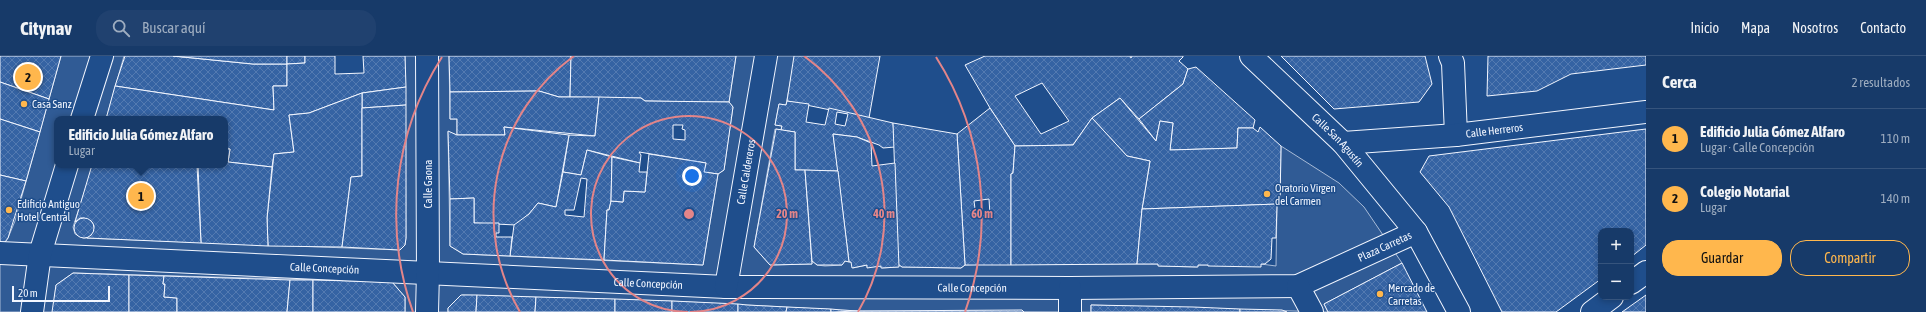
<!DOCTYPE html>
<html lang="es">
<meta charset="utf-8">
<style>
body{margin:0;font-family:"Asap Condensed",sans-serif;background:#20416f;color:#f1f3f6}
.controls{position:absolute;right:12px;bottom:12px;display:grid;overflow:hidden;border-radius:8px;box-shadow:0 2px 6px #0003}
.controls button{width:36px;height:36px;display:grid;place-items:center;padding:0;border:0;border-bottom:1px solid #36547d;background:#173a69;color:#f1f3f6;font:20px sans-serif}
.scale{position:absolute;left:12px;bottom:10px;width:98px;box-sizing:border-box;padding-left:4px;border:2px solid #f2f6ff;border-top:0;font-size:11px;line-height:14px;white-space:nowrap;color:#f2f6ff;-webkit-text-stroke:3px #1f4e8c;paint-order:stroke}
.you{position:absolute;left:692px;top:120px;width:14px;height:14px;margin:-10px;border:3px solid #fff;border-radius:50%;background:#1a73e8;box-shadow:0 0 0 6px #1a73e833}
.badge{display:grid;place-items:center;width:26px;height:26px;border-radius:50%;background:#ffb74d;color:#111;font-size:13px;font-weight:700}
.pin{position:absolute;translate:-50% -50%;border:2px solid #fff;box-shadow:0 1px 4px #0006}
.popup{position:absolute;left:54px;top:60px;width:174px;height:52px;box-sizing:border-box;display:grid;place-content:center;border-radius:8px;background:#173a69;filter:drop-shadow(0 1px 3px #0005);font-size:13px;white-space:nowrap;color:#9eadc0}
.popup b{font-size:15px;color:#f1f3f6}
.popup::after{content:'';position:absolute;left:50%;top:100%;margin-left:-8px;border:8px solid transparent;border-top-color:#173a69}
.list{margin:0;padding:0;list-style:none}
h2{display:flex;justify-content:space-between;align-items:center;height:52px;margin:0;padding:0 16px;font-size:17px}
h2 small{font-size:13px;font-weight:400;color:#9eadc0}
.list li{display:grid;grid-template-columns:26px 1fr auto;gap:12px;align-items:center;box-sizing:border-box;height:60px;padding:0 16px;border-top:1px solid #36547d}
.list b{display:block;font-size:15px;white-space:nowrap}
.list p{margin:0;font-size:13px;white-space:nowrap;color:#9eadc0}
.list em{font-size:13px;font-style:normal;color:#9eadc0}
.actions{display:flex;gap:8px;padding:12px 16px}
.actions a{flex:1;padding:9px 0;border:1px solid #ffb74d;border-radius:16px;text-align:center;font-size:14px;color:#ffb74d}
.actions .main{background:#ffb74d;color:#111}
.icon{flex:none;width:22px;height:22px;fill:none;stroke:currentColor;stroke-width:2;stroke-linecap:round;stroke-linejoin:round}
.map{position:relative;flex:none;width:1646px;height:256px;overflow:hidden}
header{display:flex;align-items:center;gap:24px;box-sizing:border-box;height:56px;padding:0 20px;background:#173a69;border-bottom:1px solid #36547d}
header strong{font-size:19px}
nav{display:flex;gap:22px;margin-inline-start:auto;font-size:14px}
.search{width:280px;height:36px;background:#20416f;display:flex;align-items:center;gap:10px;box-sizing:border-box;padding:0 14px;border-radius:16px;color:#9eadc0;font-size:15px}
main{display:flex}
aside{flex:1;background:#173a69}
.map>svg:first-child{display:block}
</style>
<header>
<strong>Citynav</strong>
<div class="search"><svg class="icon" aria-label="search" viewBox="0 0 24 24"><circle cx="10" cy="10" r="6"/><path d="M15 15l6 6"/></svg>Buscar aquí</div>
<nav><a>Inicio</a><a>Mapa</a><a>Nosotros</a><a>Contacto</a></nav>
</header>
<main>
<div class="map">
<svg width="1646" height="256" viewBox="0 0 1646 256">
<defs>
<pattern id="building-cross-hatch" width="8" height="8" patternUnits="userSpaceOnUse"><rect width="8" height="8" fill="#3563a3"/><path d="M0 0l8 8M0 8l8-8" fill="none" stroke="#537ab1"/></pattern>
</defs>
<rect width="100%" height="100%" fill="#1f4e8c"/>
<path fill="#305b95" stroke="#a8bbd7" d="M 61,0 L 124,0 L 106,63 L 57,63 L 57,109 L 93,109 L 73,171 L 75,178 L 83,182 L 400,194 L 405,189 L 406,182 L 405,0 L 449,0 L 450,63 L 457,63 L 457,79 L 448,76 L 450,190 L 463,198 L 703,209 L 718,118 L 724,114 L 733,51 L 729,46 L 736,0 L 795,0 L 786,49 L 779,48 L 775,69 L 782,70 L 781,74 L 775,73 L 754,191 L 770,209 L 812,208 L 812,205 L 814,205 L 817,209 L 825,210 L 842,209 L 845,205 L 851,206 L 853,212 L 867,209 L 867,211 L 881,210 L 882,212 L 898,211 L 898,208 L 902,211 L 961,212 L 965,209 L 987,208 L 1158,208 L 1159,210 L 1197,211 L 1198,209 L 1261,208 L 1276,210 L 1277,148 L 1280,148 L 1281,90 L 1339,127 L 1364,151 L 1402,207 L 1324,248 L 1328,256 L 1091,249 L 1091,256 L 859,255 L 670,245 L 462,239 L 448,252 L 448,256 L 405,256 L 405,241 L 392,226 L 73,217 L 56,229 L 53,256 L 0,256 L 0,187 L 5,186 L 8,182 L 15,165 Z"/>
<g fill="url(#building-cross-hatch)" stroke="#f2f6ff" fill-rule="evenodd">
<path d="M 0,0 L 61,0 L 49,43 L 0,26 Z"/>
<path d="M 125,0 L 173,0 L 253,8 L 287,8 L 287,30 L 273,30 L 274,54 L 115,30 Z"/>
<path d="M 173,0 L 287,0 L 287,8 L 253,8 Z"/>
<path d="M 287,0 L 305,0 L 305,7 L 287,8 Z"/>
<path d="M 305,0 L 335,0 L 335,18 L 364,17 L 363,0 L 405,0 L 406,31 L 362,37 L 309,57 L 289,59 L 294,96 L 274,98 L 272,111 L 228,106 L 230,93 L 225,93 L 225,63 L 106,63 L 115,30 L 274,54 L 273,30 L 287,30 L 287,8 L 305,7 Z"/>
<path d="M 449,0 L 571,0 L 570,41 L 559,41 L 539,35 L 450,36 Z"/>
<path d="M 571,0 L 736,0 L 729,46 L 704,46 L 645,45 L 641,42 L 570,41 Z"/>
<path d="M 794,0 L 880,0 L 869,62 L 787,45 Z"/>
<path d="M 985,0 L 1130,0 L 1131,2 L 1132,0 L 1183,0 L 1183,1 L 1179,5 L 1188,13 L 1183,28 L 1139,63 L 1120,42 L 1092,62 L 1073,89 L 1015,90 L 990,52 L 965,9 ZM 1042,27 L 1069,65 L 1041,78 L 1015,40 Z"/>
<path d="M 1281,0 L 1425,0 L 1432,28 L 1419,46 L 1334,53 Z"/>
<path d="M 1488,0 L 1646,0 L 1646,9 L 1571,18 L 1537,35 L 1487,40 Z"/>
<path d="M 1196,11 L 1255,64 L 1253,72 L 1238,72 L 1237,92 L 1170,94 L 1173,67 L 1160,65 L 1156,85 L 1139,63 L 1183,28 L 1188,13 Z"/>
<path d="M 0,26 L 49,43 L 40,76 L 0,63 Z"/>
<path d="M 406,31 L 406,49 L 362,52 L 362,37 Z"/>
<path d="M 539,35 L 559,41 L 599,41 L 595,80 L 504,71 L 505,79 L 457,79 L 457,63 L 450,63 L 450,36 Z"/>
<path d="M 362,37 L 362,120 L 351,121 L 342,191 L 268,190 L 267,162 L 274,98 L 294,96 L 289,59 L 309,57 Z"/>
<path d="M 599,41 L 641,42 L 645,45 L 729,46 L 733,51 L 724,114 L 718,118 L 704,116 L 706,107 L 639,96 L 641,99 L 640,107 L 587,94 L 581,119 L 563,116 L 569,79 L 595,80 ZM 673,69 L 683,69 L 682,73 L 685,74 L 685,84 L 673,83 Z"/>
<path d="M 1120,42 L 1156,85 L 1160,65 L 1173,67 L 1170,94 L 1237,92 L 1238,72 L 1253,72 L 1258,76 L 1260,71 L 1281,90 L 1280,148 L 1142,153 L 1150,105 L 1127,100 L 1092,62 Z"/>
<path d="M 787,45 L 809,48 L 806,66 L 825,69 L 829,52 L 893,67 L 895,91 L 883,92 L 879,89 L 857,81 L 833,78 L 838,115 L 795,114 L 795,76 L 781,74 L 782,70 L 775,69 L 779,48 L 786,49 ZM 837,56 L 848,58 L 845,70 L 835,68 Z"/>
<path d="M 406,49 L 406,182 L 405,189 L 400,194 L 342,191 L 351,121 L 362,120 L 362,52 Z"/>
<path d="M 990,52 L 1015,90 L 1013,117 L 1011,118 L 1011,209 L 965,209 L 957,78 ZM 989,143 L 990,159 L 976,160 L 974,145 Z"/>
<path d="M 1092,62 L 1127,100 L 1150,105 L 1142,153 L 1137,208 L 1011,209 L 1011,118 L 1013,117 L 1015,90 L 1073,89 Z"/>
<path d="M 0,63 L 40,76 L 26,125 L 0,119 Z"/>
<path d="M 893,67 L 957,78 L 965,209 L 961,212 L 902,211 L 898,208 Z"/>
<path d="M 504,71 L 569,79 L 556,151 L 538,147 L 529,158 L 516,169 L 474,167 L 474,142 L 450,143 L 448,75 L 457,79 L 505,79 Z"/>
<path d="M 776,73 L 795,76 L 795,114 L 805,114 L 812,208 L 770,209 L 754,191 Z"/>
<path d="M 1646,73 L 1646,189 L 1631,201 L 1631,175 L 1601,175 L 1601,223 L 1556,256 L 1502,256 L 1449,151 L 1420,116 L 1429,100 Z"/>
<path d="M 833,78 L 857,81 L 871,87 L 872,110 L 895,107 L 899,211 L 881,212 L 881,210 L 867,212 L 867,209 L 852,212 L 851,206 L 849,206 Z"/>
<path d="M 225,93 L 230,93 L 228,106 L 272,111 L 267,162 L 268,190 L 201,187 L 198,109 L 225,109 Z"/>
<path d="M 587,94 L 612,101 L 611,145 L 609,154 L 607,154 L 604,204 L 510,200 L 514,169 L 529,158 L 538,147 L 556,151 L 563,116 L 581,119 ZM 581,122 L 587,123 L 584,161 L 565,159 L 565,154 L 574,154 Z"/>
<path d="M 649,98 L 706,107 L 704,116 L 718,118 L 703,209 L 604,204 L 607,154 L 609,154 L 611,145 L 623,146 L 624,135 L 645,136 Z"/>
<path d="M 612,101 L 640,107 L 639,116 L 647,116 L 645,136 L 624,135 L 623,146 L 611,145 Z"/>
<path d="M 92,109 L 197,109 L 201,187 L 87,182 L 93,176 L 94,170 L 92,166 L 84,162 L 80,162 L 75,166 Z"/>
<path d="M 805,114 L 838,115 L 849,206 L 845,205 L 842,209 L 817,209 L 812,205 Z"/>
<path d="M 0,119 L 26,125 L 8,182 L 5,186 L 0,187 Z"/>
<path d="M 474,142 L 474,167 L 499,167 L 499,177 L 496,177 L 496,181 L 512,181 L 510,200 L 463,198 L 450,190 L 450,143 Z"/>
<path d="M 1277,148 L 1276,182 L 1272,182 L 1271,203 L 1265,208 L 1261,208 L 1261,211 L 1208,210 L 1208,209 L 1198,209 L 1198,211 L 1158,210 L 1158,208 L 1137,208 L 1142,153 Z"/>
<circle cx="84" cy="172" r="10"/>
<path d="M 1402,207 L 1427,256 L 1328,256 L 1324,248 Z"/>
<path d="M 73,217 L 129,219 L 129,256 L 52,256 L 56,229 Z"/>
<path d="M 129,219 L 164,220 L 163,228 L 165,228 L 164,241 L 177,242 L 177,256 L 129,256 Z"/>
<path d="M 164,220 L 290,224 L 287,256 L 177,256 L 177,242 L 164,241 L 165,228 L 163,228 Z"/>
<path d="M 290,224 L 313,224 L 313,256 L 287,256 Z"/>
<path d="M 313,224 L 392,226 L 405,241 L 405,256 L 313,256 Z"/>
<path d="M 461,239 L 477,239 L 476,256 L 448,256 L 448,252 Z"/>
<path d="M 477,239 L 536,241 L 535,256 L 476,256 Z"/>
<path d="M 1646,239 L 1646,256 L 1622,256 Z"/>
<path d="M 536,241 L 615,243 L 615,256 L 535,256 Z"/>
<path d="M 615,243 L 672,245 L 672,256 L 615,256 Z"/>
<path d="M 672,245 L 738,248 L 738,256 L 672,256 Z"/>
<path d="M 738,248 L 747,249 L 787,251 L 786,256 L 738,256 Z"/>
<path d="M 1091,249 L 1193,251 L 1240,253 L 1240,256 L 1091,256 Z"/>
<path d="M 787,251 L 831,253 L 831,256 L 786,256 Z"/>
<path d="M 831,253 L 841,254 L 859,255 L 831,256 Z"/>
<path d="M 1240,253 L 1282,254 L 1287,256 L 1240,256 Z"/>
<path d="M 1022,254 L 1024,256 L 859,256 L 860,255 Z"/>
</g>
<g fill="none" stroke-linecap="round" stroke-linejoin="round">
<g stroke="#f2f6ff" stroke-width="24">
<g id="pedestrian">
<path d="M 1450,0 L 1453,7 L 1456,79"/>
<path d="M 82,63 L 102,0"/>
<path id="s1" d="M 0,197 L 726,231 L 1070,232 L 1298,230 L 1416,176"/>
<path d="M 1298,230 L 1312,256"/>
<path id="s2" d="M 726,231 L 766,0"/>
<path d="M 32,256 L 40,198 L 67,109"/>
<path d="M 427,256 L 428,216 L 427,0"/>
<path d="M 1070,256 L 1070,232"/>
</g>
</g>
<g stroke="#f2f6ff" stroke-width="24">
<g id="minor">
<path id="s3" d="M 1251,0 L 1343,87 L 1416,176 L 1459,256"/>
<path id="s4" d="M 1343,87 L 1456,79 L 1646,56"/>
<path d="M 1631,227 L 1646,216"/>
<path d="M 1592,256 L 1612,241"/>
</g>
</g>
<use href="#pedestrian" stroke="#1f4e8c" stroke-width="22"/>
<use href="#minor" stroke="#1f4e8c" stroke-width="22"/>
</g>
<g fill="none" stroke="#e38589" stroke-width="2">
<path d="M688 256A98 98 0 1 1 690 256"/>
<path d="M520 256A195 195 0 0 1 574 0M804 0A195 195 0 0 1 858 256"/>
<path d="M413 256A293 293 0 0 1 442 1M936 1A293 293 0 0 1 965 256"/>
</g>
<g fill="#ffb74d" stroke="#1f4e8c" stroke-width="1.5">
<circle cx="24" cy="48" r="4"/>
<circle cx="1267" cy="138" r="4"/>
<circle cx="9" cy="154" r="4"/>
<circle cx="1380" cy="238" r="4"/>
</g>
<g text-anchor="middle" stroke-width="3" stroke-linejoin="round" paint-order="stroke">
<g font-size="11" fill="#f2f6ff" stroke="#1f4e8c" text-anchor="start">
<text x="32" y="52">Casa Sanz</text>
<text x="1275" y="136">Oratorio Virgen<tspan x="1275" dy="13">del Carmen</tspan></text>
<text x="17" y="152">Edificio Antiguo<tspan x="17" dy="13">Hotel Central</tspan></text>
<text x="1388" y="236">Mercado de<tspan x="1388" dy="13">Carretas</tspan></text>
</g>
<g font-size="11" fill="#f2f6ff" stroke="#1f4e8c">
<text dy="4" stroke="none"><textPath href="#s4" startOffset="152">Calle Herreros</textPath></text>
<text dy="4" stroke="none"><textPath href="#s3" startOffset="121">Calle San Agustín</textPath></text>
<text dy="4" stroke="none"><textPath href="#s2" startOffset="117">Calle Caldereros</textPath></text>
<text transform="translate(428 128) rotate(-90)" y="4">Calle Gaona</text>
<text dy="4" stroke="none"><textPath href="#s1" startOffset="1394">Plaza Carretas</textPath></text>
<text dy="4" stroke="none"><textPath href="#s1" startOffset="325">Calle Concepción</textPath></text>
<text dy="4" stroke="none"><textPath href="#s1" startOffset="649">Calle Concepción</textPath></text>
<text dy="4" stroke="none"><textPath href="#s1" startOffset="973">Calle Concepción</textPath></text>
</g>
</g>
<circle cx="689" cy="158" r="6" fill="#e38589" stroke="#1f4e8c" stroke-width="2"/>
<g font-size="12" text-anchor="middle" font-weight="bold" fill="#e38589" stroke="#1f4e8c" stroke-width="3" stroke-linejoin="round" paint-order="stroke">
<text x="787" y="162">20 m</text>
<text x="884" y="162">40 m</text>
<text x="982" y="162">60 m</text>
</g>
</svg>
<div class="controls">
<button>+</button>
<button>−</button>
</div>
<div class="scale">20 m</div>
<div class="you"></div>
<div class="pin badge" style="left:141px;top:140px">1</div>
<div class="popup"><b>Edificio Julia Gómez Alfaro</b>Lugar</div>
<div class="pin badge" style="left:28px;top:21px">2</div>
</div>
<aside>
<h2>Cerca<small>2 resultados</small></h2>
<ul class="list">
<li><span class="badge">1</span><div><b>Edificio Julia Gómez Alfaro</b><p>Lugar · Calle Concepción</p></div><em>110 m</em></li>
<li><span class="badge">2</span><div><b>Colegio Notarial</b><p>Lugar</p></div><em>140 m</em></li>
</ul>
<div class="actions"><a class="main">Guardar</a><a>Compartir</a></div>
</aside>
</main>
